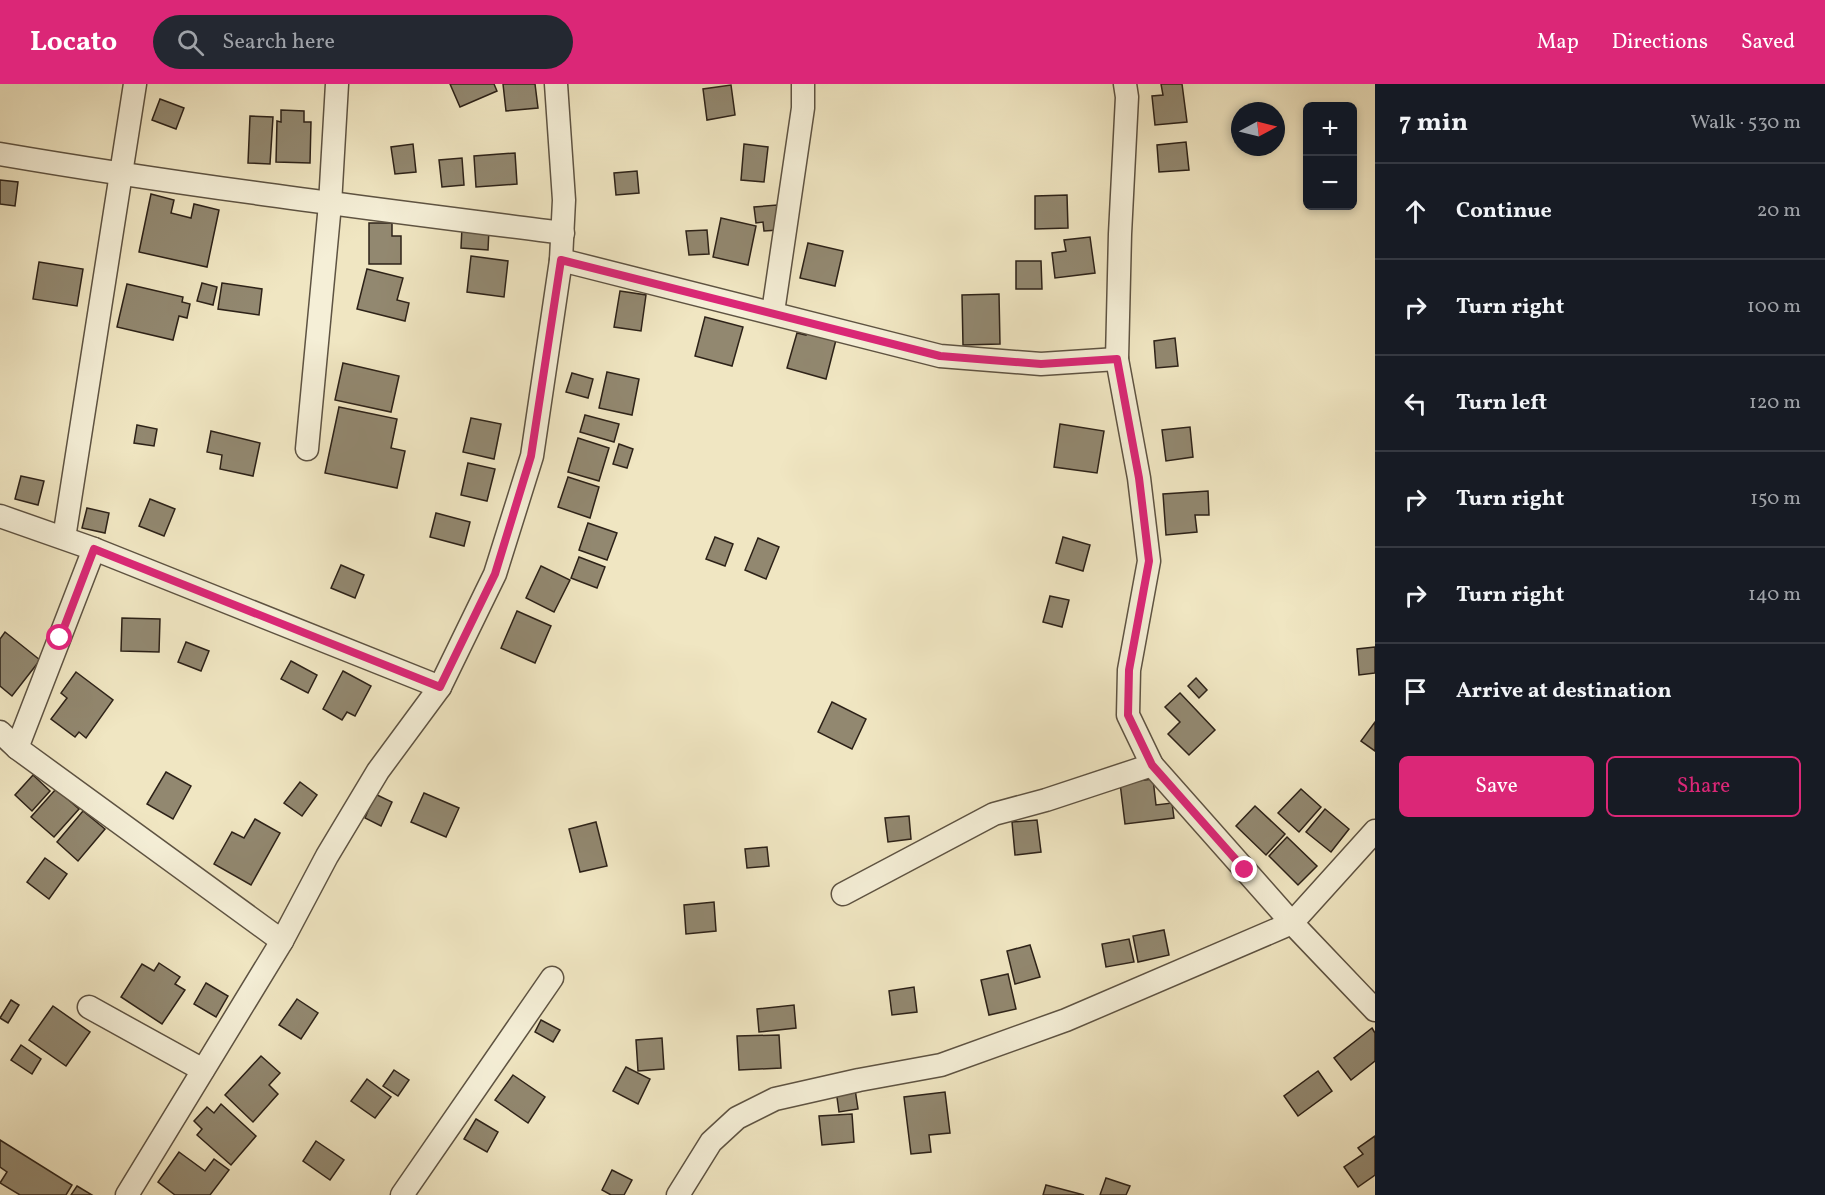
<!DOCTYPE html>
<meta charset="utf-8">
<style>
body{margin:0;font-family:Vollkorn,serif;background:#242831;color:#f1f3f6}
.controls{position:absolute;right:18px;top:18px;display:grid;overflow:hidden;border-radius:9px;box-shadow:0 3px 9px #0003}
.controls button{width:54px;height:54px;display:grid;place-items:center;padding:0;border:0;border-bottom:2px solid #363941;background:#171b24;color:#f1f3f6;font:30px sans-serif}
.compass{position:absolute;left:1231px;top:18px;width:54px;height:54px;border-radius:50%;background:#171b24;box-shadow:0 3px 9px #0003;rotate:83deg}
.stop{position:absolute;width:18px;height:18px;margin:-14px;border:4px solid #db2777;border-radius:50%;background:#fff}
.stop.end{background:#db2777;border-color:#fff;box-shadow:0 2px 6px #0008}
.list{margin:0;padding:0;list-style:none}
h2{display:flex;justify-content:space-between;align-items:center;height:78px;margin:0;padding:0 24px;font-size:26px}
h2 small{font-size:20px;font-weight:400;color:#9ea1a6}
.list li{display:grid;grid-template-columns:39px 1fr auto;gap:18px;align-items:center;box-sizing:border-box;height:96px;padding:0 24px;border-top:2px solid #363941}
.list b{display:block;font-size:22px;white-space:nowrap}
.list em{font-size:20px;font-style:normal;color:#9ea1a6}
.actions{display:flex;gap:12px;padding:18px 24px}
.actions a{flex:1;padding:14px 0;border:2px solid #db2777;border-radius:9px;text-align:center;font-size:21px;color:#db2777}
.actions .main{background:#db2777;color:#fff}
.icon{flex:none;width:33px;height:33px;fill:none;stroke:currentColor;stroke-width:2;stroke-linecap:round;stroke-linejoin:round}
.map{position:relative;flex:none;width:1375px;height:1111px;overflow:hidden}
header{display:flex;align-items:center;gap:36px;box-sizing:border-box;height:84px;padding:0 30px;background:#db2777;color:#fff}
header strong{font-size:28px}
nav{display:flex;gap:33px;margin-inline-start:auto;font-size:21px}
.search{width:420px;height:54px;background:#242831;display:flex;align-items:center;gap:15px;box-sizing:border-box;padding:0 21px;border-radius:33px;color:#9ea1a6;font-size:22px}
main{display:flex}
aside{flex:1;background:#171b24}
.map>svg:first-child{display:block}
</style>
<header>
<strong>Locato</strong>
<div class="search"><svg class="icon" aria-label="search" viewBox="0 0 24 24"><circle cx="10" cy="10" r="6"/><path d="M15 15l6 6"/></svg>Search here</div>
<nav><a>Map</a><a>Directions</a><a>Saved</a></nav>
</header>
<main>
<div class="map">
<svg width="1375" height="1111" viewBox="0 0 1375 1111">
<rect width="100%" height="100%" fill="#f0e6c2"/>
<filter id="stains"><feTurbulence type="fractalNoise" baseFrequency=".00333" numOctaves="4"/><feColorMatrix values="0 0 0 0 .2 0 0 0 0 .09 0 0 0 0 .02 0 0 0 .5 -.17"/></filter>
<radialGradient id="worn" r=".72"><stop offset=".6" stop-color="#630" stop-opacity="0"/><stop offset="1" stop-color="#630" stop-opacity=".3"/></radialGradient>
<g fill="#928870" stroke="#2d2218" stroke-width="1.5">
<path d="M 450,0 L 494,0 L 497,7 L 460,23 Z"/>
<path d="M 503,0 L 535,0 L 538,24 L 506,27 Z"/>
<path d="M 1161,0 L 1182,0 L 1187,38 L 1155,41 L 1152,12 L 1163,11 Z"/>
<path d="M 731,1 L 735,31 L 707,36 L 703,5 Z"/>
<path d="M 160,15 L 184,24 L 176,45 L 152,36 Z"/>
<path d="M 281,26 L 304,27 L 304,38 L 311,38 L 310,79 L 276,78 L 277,37 L 281,38 Z"/>
<path d="M 250,32 L 273,33 L 270,80 L 248,79 Z"/>
<path d="M 1186,58 L 1189,86 L 1159,88 L 1157,61 Z"/>
<path d="M 413,60 L 416,88 L 395,90 L 391,63 Z"/>
<path d="M 744,60 L 768,63 L 764,98 L 741,96 Z"/>
<path d="M 515,69 L 517,100 L 476,103 L 474,72 Z"/>
<path d="M 462,74 L 464,101 L 442,103 L 439,76 Z"/>
<path d="M 637,87 L 639,109 L 616,111 L 614,89 Z"/>
<path d="M 0,96 L 18,98 L 15,122 L 0,120 Z"/>
<path d="M 151,110 L 174,116 L 171,129 L 191,134 L 194,120 L 219,126 L 207,183 L 139,168 Z"/>
<path d="M 1067,111 L 1068,144 L 1035,145 L 1035,112 Z"/>
<path d="M 777,121 L 779,146 L 764,147 L 763,138 L 756,139 L 754,123 Z"/>
<path d="M 721,134 L 756,142 L 748,181 L 713,173 Z"/>
<path d="M 369,139 L 392,139 L 392,152 L 401,152 L 401,180 L 369,180 Z"/>
<path d="M 462,143 L 489,145 L 488,166 L 461,164 Z"/>
<path d="M 707,146 L 709,170 L 689,171 L 686,147 Z"/>
<path d="M 1090,153 L 1095,189 L 1055,194 L 1052,169 L 1066,167 L 1064,156 Z"/>
<path d="M 808,159 L 843,167 L 835,202 L 800,194 Z"/>
<path d="M 471,172 L 508,177 L 504,213 L 467,208 Z"/>
<path d="M 1016,177 L 1041,177 L 1042,205 L 1016,205 Z"/>
<path d="M 39,178 L 83,185 L 77,222 L 33,215 Z"/>
<path d="M 367,185 L 403,194 L 397,216 L 409,219 L 405,237 L 357,225 Z"/>
<path d="M 202,199 L 217,203 L 213,221 L 197,217 Z"/>
<path d="M 222,199 L 262,205 L 259,231 L 218,225 Z"/>
<path d="M 127,200 L 183,213 L 182,218 L 190,220 L 187,234 L 179,232 L 173,256 L 117,243 Z"/>
<path d="M 620,207 L 646,211 L 641,247 L 614,243 Z"/>
<path d="M 999,210 L 1000,260 L 963,261 L 962,211 Z"/>
<path d="M 705,233 L 743,243 L 732,282 L 695,272 Z"/>
<path d="M 808,245 L 837,252 L 826,295 L 787,284 L 797,249 L 806,251 Z"/>
<path d="M 1175,254 L 1178,282 L 1156,284 L 1154,257 Z"/>
<path d="M 343,279 L 399,292 L 391,328 L 335,316 Z"/>
<path d="M 607,288 L 639,295 L 632,331 L 599,324 Z"/>
<path d="M 572,289 L 593,295 L 588,314 L 566,308 Z"/>
<path d="M 339,323 L 397,335 L 391,364 L 405,367 L 397,404 L 325,389 Z"/>
<path d="M 585,331 L 619,340 L 614,358 L 580,348 Z"/>
<path d="M 471,334 L 501,340 L 494,375 L 463,368 Z"/>
<path d="M 1060,340 L 1104,347 L 1097,389 L 1054,383 Z"/>
<path d="M 137,341 L 157,345 L 154,362 L 134,359 Z"/>
<path d="M 1190,343 L 1193,373 L 1166,377 L 1162,346 Z"/>
<path d="M 211,347 L 260,359 L 253,392 L 220,385 L 222,371 L 207,368 Z"/>
<path d="M 578,354 L 609,364 L 599,397 L 568,388 Z"/>
<path d="M 619,360 L 633,365 L 627,384 L 613,380 Z"/>
<path d="M 468,379 L 495,385 L 487,417 L 461,411 Z"/>
<path d="M 21,392 L 44,397 L 38,421 L 15,415 Z"/>
<path d="M 568,393 L 599,403 L 590,434 L 558,423 Z"/>
<path d="M 1208,407 L 1209,431 L 1195,431 L 1197,448 L 1166,451 L 1163,410 Z"/>
<path d="M 150,415 L 175,425 L 164,452 L 139,442 Z"/>
<path d="M 87,424 L 109,429 L 105,449 L 82,444 Z"/>
<path d="M 436,429 L 470,438 L 464,462 L 430,453 Z"/>
<path d="M 588,439 L 617,449 L 607,476 L 579,466 Z"/>
<path d="M 715,453 L 733,460 L 725,482 L 706,475 Z"/>
<path d="M 1063,453 L 1090,461 L 1083,487 L 1056,479 Z"/>
<path d="M 758,454 L 779,463 L 766,495 L 745,486 Z"/>
<path d="M 579,473 L 605,483 L 597,504 L 571,494 Z"/>
<path d="M 341,481 L 364,491 L 355,514 L 331,504 Z"/>
<path d="M 541,482 L 570,496 L 554,528 L 526,514 Z"/>
<path d="M 1050,512 L 1069,516 L 1062,543 L 1043,538 Z"/>
<path d="M 517,527 L 551,542 L 535,579 L 501,564 Z"/>
<path d="M 122,534 L 160,535 L 159,568 L 121,567 Z"/>
<path d="M 5,548 L 40,576 L 12,612 L 0,602 L 0,555 Z"/>
<path d="M 186,558 L 209,567 L 201,587 L 178,578 Z"/>
<path d="M 1375,563 L 1375,589 L 1359,591 L 1357,565 Z"/>
<path d="M 291,577 L 317,591 L 308,609 L 281,595 Z"/>
<path d="M 343,587 L 371,602 L 355,632 L 347,628 L 342,636 L 323,625 Z"/>
<path d="M 76,588 L 113,616 L 86,654 L 79,648 L 75,653 L 51,635 L 67,614 L 61,609 Z"/>
<path d="M 1196,594 L 1207,606 L 1199,614 L 1188,602 Z"/>
<path d="M 1180,609 L 1215,646 L 1189,671 L 1168,650 L 1180,638 L 1165,623 Z"/>
<path d="M 832,618 L 866,635 L 852,665 L 818,648 Z"/>
<path d="M 1375,638 L 1375,667 L 1361,657 Z"/>
<path d="M 166,688 L 191,702 L 173,735 L 147,720 Z"/>
<path d="M 33,691 L 50,707 L 32,727 L 15,711 Z"/>
<path d="M 1153,695 L 1156,721 L 1172,719 L 1174,734 L 1125,740 L 1120,699 Z"/>
<path d="M 300,698 L 317,711 L 302,732 L 284,719 Z"/>
<path d="M 56,705 L 79,725 L 54,753 L 31,733 Z"/>
<path d="M 1301,705 L 1321,723 L 1299,748 L 1278,729 Z"/>
<path d="M 424,709 L 459,724 L 446,753 L 411,738 Z"/>
<path d="M 375,710 L 392,718 L 381,742 L 365,734 Z"/>
<path d="M 1255,722 L 1285,750 L 1266,771 L 1236,742 Z"/>
<path d="M 1325,725 L 1349,745 L 1331,768 L 1306,748 Z"/>
<path d="M 83,727 L 105,745 L 78,777 L 57,758 Z"/>
<path d="M 909,732 L 911,755 L 888,758 L 885,734 Z"/>
<path d="M 255,735 L 280,749 L 251,801 L 214,780 L 232,748 L 244,754 Z"/>
<path d="M 1037,736 L 1041,768 L 1015,771 L 1012,738 Z"/>
<path d="M 596,738 L 607,782 L 580,788 L 569,745 Z"/>
<path d="M 1287,753 L 1317,782 L 1298,801 L 1269,772 Z"/>
<path d="M 767,763 L 769,782 L 747,784 L 745,765 Z"/>
<path d="M 45,774 L 67,790 L 49,815 L 27,798 Z"/>
<path d="M 714,818 L 716,847 L 686,850 L 684,821 Z"/>
<path d="M 1164,846 L 1169,871 L 1138,878 L 1133,852 Z"/>
<path d="M 1129,855 L 1134,878 L 1106,883 L 1102,860 Z"/>
<path d="M 1030,861 L 1040,893 L 1015,900 L 1007,867 Z"/>
<path d="M 159,879 L 180,893 L 175,900 L 185,906 L 162,940 L 121,913 L 142,880 L 154,887 Z"/>
<path d="M 1008,890 L 1016,925 L 989,931 L 981,896 Z"/>
<path d="M 206,899 L 228,912 L 216,933 L 194,920 Z"/>
<path d="M 914,903 L 917,928 L 892,931 L 889,907 Z"/>
<path d="M 297,915 L 318,929 L 301,955 L 279,941 Z"/>
<path d="M 11,916 L 19,921 L 8,939 L 0,934 Z"/>
<path d="M 794,921 L 796,944 L 759,948 L 757,925 Z"/>
<path d="M 53,922 L 90,948 L 66,982 L 29,956 Z"/>
<path d="M 541,936 L 560,946 L 553,958 L 535,948 Z"/>
<path d="M 1372,944 L 1375,949 L 1375,977 L 1351,996 L 1334,974 Z"/>
<path d="M 779,951 L 781,984 L 739,986 L 737,952 Z"/>
<path d="M 662,954 L 664,985 L 638,987 L 636,956 Z"/>
<path d="M 21,961 L 41,975 L 32,990 L 11,976 Z"/>
<path d="M 261,972 L 280,989 L 269,1001 L 278,1010 L 253,1038 L 225,1011 Z"/>
<path d="M 626,983 L 650,995 L 638,1020 L 613,1007 Z"/>
<path d="M 394,986 L 409,996 L 398,1012 L 383,1002 Z"/>
<path d="M 1318,987 L 1332,1007 L 1298,1032 L 1284,1012 Z"/>
<path d="M 513,991 L 545,1013 L 528,1039 L 495,1016 Z"/>
<path d="M 367,995 L 391,1013 L 375,1034 L 351,1017 Z"/>
<path d="M 855,1005 L 858,1025 L 839,1028 L 836,1006 Z"/>
<path d="M 945,1008 L 950,1049 L 929,1051 L 931,1068 L 911,1070 L 904,1013 Z"/>
<path d="M 221,1020 L 256,1052 L 231,1081 L 197,1051 L 202,1045 L 194,1037 L 207,1023 L 214,1029 Z"/>
<path d="M 852,1030 L 854,1058 L 822,1061 L 819,1032 Z"/>
<path d="M 476,1035 L 498,1048 L 487,1068 L 464,1055 Z"/>
<path d="M 1375,1052 L 1375,1091 L 1358,1103 L 1344,1083 L 1363,1070 L 1358,1064 Z"/>
<path d="M 0,1056 L 72,1101 L 66,1111 L 20,1111 L 0,1099 L 7,1088 L 0,1083 Z"/>
<path d="M 316,1057 L 344,1076 L 330,1096 L 303,1077 Z"/>
<path d="M 179,1068 L 205,1087 L 214,1075 L 229,1086 L 210,1111 L 175,1111 L 158,1098 Z"/>
<path d="M 612,1086 L 632,1096 L 624,1111 L 611,1111 L 602,1106 Z"/>
<path d="M 1106,1094 L 1130,1102 L 1126,1111 L 1100,1111 Z"/>
<path d="M 1046,1101 L 1084,1111 L 1043,1111 Z"/>
<path d="M 77,1102 L 92,1111 L 71,1111 Z"/>
</g>
<g fill="none" stroke-linecap="round" stroke-linejoin="round">
<g stroke="#5e5342" stroke-width="25">
<g id="minor">
<path d="M 1125,0 L 1127,13 L 1120,150 L 1117,275 L 1139,394 L 1149,477 L 1129,586 L 1128,631 L 1152,681 L 1292,839 L 1375,926"/>
<path d="M 0,70 C 187,102 375,125 563,149"/>
<path d="M 561,176 L 940,272 L 1041,280 L 1117,275"/>
<path d="M 773,228 L 803,24 L 803,0"/>
<path d="M 307,365 L 330,120 L 337,0"/>
<path d="M 0,432 L 94,465 L 440,603"/>
<path d="M 64,454 L 135,0"/>
<path d="M 0,648 L 17,664 L 282,857"/>
<path d="M 17,664 L 94,465"/>
<path d="M 843,810 L 994,730 L 1046,716 L 1152,681"/>
<path d="M 89,923 L 203,986"/>
<path d="M 127,1111 L 282,857 L 327,772 L 378,687 L 440,603 L 495,490 L 532,372 L 561,176 L 564,116 L 556,0"/>
<path d="M 402,1111 L 552,894"/>
<path d="M 678,1111 L 711,1058 L 737,1034 L 775,1015 L 859,996 L 941,981 L 1066,936 L 1292,839 L 1375,747"/>
</g>
</g>
<use href="#minor" stroke="#f5efd7" stroke-width="22"/>
</g>
<g fill="none" stroke-linecap="round" stroke-linejoin="round">
<path stroke="#db2777" stroke-width="8" d="M 60,554 L 94,465 L 440,603 L 495,490 L 531,372 L 561,176 L 940,272 L 1041,280 L 1117,275 L 1139,394 L 1149,477 L 1129,586 L 1128,631 L 1152,681 L 1245,786"/>
</g>
<rect width="100%" height="100%" filter="url(#stains)"/>
<rect width="100%" height="100%" fill="url(#worn)"/>
</svg>
<div class="controls">
<button>+</button>
<button>−</button>
</div>
<svg class="compass" viewBox="-18 -18 36 36"><path d="M0-13l5 13h-10z" fill="#e53935"/><path d="M0 13l5-13h-10z" fill="#9ea1a6"/></svg>
<div class="stop" style="left:60px;top:554px"></div>
<div class="stop end" style="left:1245px;top:786px"></div>
</div>
<aside>
<h2>7 min<small>Walk · 530 m</small></h2>
<ul class="list">
<li><svg class="icon" aria-label="ahead" viewBox="0 0 24 24"><path d="M12 20V5M6 11l6-6 6 6"/></svg><div><b>Continue</b></div><em>20 m</em></li>
<li><svg class="icon" aria-label="right" viewBox="0 0 24 24"><path d="M7 20v-9h11M14 6l5 5-5 5"/></svg><div><b>Turn right</b></div><em>100 m</em></li>
<li><svg class="icon" aria-label="left" viewBox="0 0 24 24"><path d="M17 20v-9H6M10 6l-5 5 5 5"/></svg><div><b>Turn left</b></div><em>120 m</em></li>
<li><svg class="icon" aria-label="right" viewBox="0 0 24 24"><path d="M7 20v-9h11M14 6l5 5-5 5"/></svg><div><b>Turn right</b></div><em>150 m</em></li>
<li><svg class="icon" aria-label="right" viewBox="0 0 24 24"><path d="M7 20v-9h11M14 6l5 5-5 5"/></svg><div><b>Turn right</b></div><em>140 m</em></li>
<li><svg class="icon" aria-label="arrive" viewBox="0 0 24 24"><path d="M6 21V4h12l-3 4 3 4H6"/></svg><div><b>Arrive at destination</b></div></li>
</ul>
<div class="actions"><a class="main">Save</a><a>Share</a></div>
</aside>
</main>
